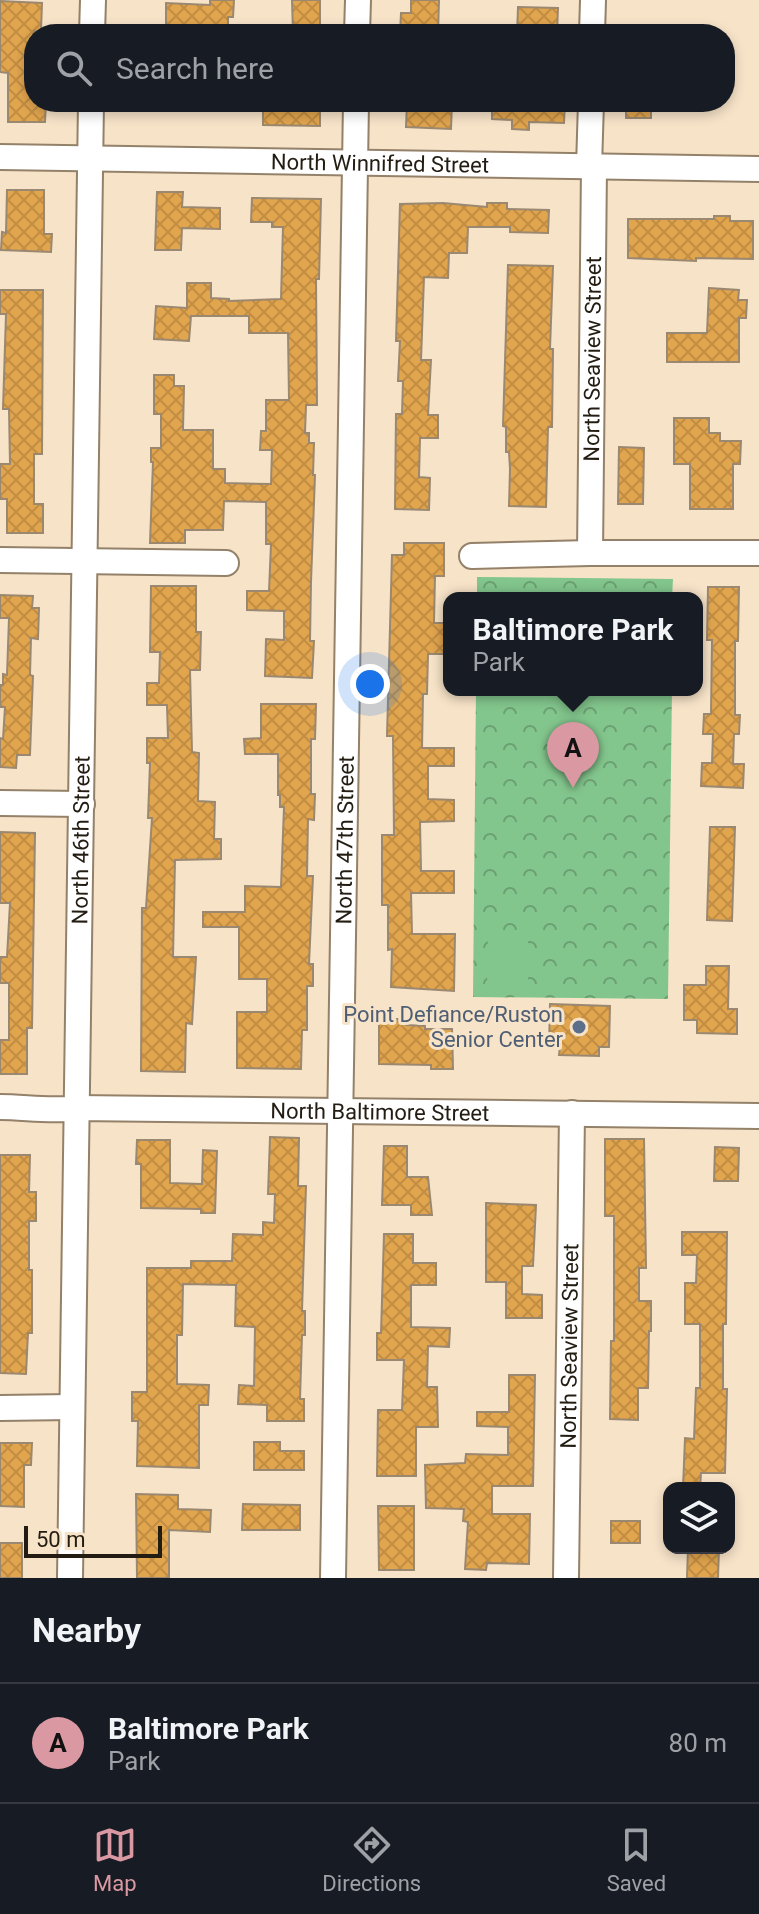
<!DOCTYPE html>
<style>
body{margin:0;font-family:Roboto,sans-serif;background:#242831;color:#f1f3f6}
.controls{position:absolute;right:24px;bottom:24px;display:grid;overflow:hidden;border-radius:16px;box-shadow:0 4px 12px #0003}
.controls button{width:72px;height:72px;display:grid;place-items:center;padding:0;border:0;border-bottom:2px solid #363941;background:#171b24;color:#f1f3f6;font:40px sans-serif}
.scale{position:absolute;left:24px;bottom:20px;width:138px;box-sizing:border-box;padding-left:8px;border:4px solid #231c12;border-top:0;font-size:22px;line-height:28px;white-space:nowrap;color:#231c12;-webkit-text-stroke:6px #f7e3c8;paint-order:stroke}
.you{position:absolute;left:370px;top:684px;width:28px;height:28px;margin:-20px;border:6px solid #fff;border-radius:50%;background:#1a73e8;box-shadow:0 0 0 12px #1a73e833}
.badge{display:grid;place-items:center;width:52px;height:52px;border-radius:50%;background:#da99a2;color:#111;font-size:26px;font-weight:700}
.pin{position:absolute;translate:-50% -66px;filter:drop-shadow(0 2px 4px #0008)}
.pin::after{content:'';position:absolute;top:42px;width:28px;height:24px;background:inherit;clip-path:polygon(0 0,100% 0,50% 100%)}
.popup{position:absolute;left:443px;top:592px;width:260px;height:104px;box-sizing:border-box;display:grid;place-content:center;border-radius:16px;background:#171b24;filter:drop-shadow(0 2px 6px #0005);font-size:26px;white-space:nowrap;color:#9ea1a6}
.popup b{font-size:30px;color:#f1f3f6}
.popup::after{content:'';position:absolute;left:50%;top:100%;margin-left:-16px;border:16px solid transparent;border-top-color:#171b24}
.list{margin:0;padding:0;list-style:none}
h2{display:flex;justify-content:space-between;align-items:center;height:104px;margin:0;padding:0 32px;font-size:34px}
h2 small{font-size:26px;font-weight:400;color:#9ea1a6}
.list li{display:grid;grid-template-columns:52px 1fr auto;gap:24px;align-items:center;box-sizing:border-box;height:120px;padding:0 32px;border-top:2px solid #363941}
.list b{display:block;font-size:30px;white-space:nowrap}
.list p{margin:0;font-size:26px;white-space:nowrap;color:#9ea1a6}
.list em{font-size:26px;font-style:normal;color:#9ea1a6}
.icon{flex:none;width:44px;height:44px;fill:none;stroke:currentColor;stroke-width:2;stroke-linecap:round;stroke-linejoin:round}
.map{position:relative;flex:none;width:759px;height:1578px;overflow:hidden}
.search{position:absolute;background:#171b24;box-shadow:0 4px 12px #0003;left:24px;right:24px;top:24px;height:88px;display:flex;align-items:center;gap:20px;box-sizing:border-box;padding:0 28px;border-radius:32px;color:#9ea1a6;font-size:30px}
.sheet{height:224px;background:#171b24}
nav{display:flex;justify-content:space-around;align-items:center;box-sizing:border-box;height:112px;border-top:2px solid #363941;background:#171b24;font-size:22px;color:#9ea1a6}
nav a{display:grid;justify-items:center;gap:4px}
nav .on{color:#da99a2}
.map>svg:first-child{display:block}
</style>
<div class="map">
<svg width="759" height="1578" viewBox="0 0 759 1578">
<defs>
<pattern id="forest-crowns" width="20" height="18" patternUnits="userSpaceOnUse" patternTransform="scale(2)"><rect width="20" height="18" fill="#83c68d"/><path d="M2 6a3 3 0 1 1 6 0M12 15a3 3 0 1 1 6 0" fill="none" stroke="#6ba072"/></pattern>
<pattern id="building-cross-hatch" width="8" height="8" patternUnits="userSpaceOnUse" patternTransform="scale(2)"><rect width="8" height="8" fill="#e1a54e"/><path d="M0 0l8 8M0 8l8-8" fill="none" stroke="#c18d43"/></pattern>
</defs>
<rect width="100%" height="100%" fill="#f7e3c8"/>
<g fill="url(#forest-crowns)">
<path d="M 477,577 L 673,579 L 672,598 L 477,598 Z"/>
<path d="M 476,690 L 672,690 L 668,999 L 473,997 Z"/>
</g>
<path fill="#83c68d" d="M 488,937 L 528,938 L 528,989 L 487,989 Z"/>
<g fill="url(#building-cross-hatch)" stroke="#9b8870" stroke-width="2">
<path d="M 210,0 L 234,0 L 233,17 L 228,17 L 228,34 L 166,34 L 166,3 L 210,5 Z"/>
<path d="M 292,0 L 320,0 L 320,34 L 293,34 Z"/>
<path d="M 411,0 L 439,0 L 438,34 L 400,34 L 401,13 L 411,13 Z"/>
<path d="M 0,1 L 42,3 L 41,31 L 34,31 L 34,102 L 46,102 L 45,122 L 8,122 L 8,73 L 0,72 Z"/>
<path d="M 518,7 L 558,8 L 557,34 L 517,34 Z"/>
<path d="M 263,102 L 320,102 L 320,126 L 263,125 Z"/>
<path d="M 407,102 L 452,103 L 451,129 L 406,127 Z"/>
<path d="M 492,102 L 565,102 L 564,123 L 529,122 L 529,130 L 512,129 L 512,120 L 492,119 Z"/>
<rect x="626" y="102" width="25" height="16"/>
<path d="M 7,190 L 44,190 L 44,234 L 52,234 L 51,252 L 1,250 L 2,232 L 6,233 Z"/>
<path d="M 157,192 L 183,192 L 182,207 L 220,208 L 220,229 L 182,228 L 181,250 L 155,250 Z"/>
<path d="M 252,198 L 321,199 L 319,279 L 316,279 L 317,405 L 306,405 L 305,433 L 309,433 L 309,443 L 314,443 L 313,475 L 315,475 L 311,582 L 310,641 L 314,641 L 312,678 L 265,676 L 266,639 L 284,640 L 284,611 L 247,610 L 247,591 L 269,591 L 271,544 L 266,544 L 266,502 L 224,501 L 223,530 L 185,530 L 185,543 L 150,543 L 153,462 L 151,462 L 151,448 L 161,448 L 161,414 L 154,414 L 154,375 L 174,375 L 174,386 L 184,386 L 183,430 L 213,430 L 213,469 L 225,469 L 225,483 L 271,484 L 272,450 L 260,450 L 261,431 L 266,431 L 266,400 L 289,400 L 288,333 L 249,333 L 249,316 L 191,316 L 189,341 L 154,339 L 156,306 L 187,308 L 187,283 L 211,283 L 211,298 L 229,299 L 229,301 L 281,299 L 283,227 L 272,227 L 272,222 L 251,222 Z"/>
<path d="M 443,203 L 487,207 L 487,203 L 507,203 L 507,209 L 549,210 L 548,233 L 510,232 L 510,227 L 468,227 L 467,253 L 449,253 L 448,278 L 424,277 L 421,360 L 431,360 L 428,415 L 438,415 L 438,438 L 420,438 L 419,477 L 430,478 L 429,510 L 395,509 L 396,414 L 402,414 L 403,381 L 398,381 L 400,341 L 396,341 L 400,204 Z"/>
<path d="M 714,216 L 730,216 L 730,221 L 753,221 L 753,259 L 696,258 L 696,261 L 628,258 L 628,219 L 714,219 Z"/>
<path d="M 508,265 L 553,266 L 550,349 L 553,349 L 552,427 L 548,427 L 546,507 L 509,506 L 510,469 L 509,452 L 506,452 L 506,427 L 503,426 Z"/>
<path d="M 709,288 L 739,290 L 738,300 L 747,300 L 746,318 L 739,318 L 739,362 L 667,362 L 667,333 L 707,333 Z"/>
<path d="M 0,290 L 43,290 L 42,454 L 34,454 L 34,504 L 43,504 L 43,533 L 7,533 L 7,499 L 0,499 L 0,464 L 10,464 L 9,409 L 3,409 L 6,314 L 0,314 Z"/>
<path d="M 674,418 L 709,418 L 709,433 L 720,433 L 720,441 L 741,441 L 740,464 L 733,464 L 733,509 L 690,509 L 690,464 L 674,464 Z"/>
<path d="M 619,447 L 644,448 L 643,504 L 618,504 Z"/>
<path d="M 404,543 L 444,543 L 444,576 L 435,576 L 434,623 L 449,623 L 449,654 L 428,654 L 427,694 L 423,694 L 422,748 L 454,748 L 454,766 L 428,766 L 428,799 L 454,800 L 454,821 L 420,822 L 421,871 L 454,871 L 454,893 L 411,893 L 412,934 L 455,934 L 454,991 L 391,987 L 392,949 L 388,950 L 388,905 L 382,905 L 382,835 L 394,835 L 393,736 L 387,736 L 392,555 L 404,555 Z"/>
<path d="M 151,586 L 196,586 L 196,632 L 201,632 L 200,670 L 190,670 L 192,752 L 199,753 L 198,801 L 215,802 L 214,839 L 221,839 L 221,859 L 175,860 L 173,957 L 196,957 L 192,1024 L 186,1023 L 185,1072 L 141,1071 L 142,908 L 146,908 L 152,818 L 148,818 L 150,763 L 147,763 L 147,738 L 168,738 L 167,705 L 147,705 L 147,683 L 159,683 L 160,652 L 150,652 Z"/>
<path d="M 708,587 L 739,587 L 738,641 L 735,641 L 735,715 L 740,715 L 739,734 L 734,734 L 733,764 L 744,764 L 743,788 L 701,786 L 702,763 L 712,763 L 713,734 L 703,734 L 704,714 L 711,714 L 712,640 L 707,640 Z"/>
<path d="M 0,595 L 33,596 L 32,608 L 39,608 L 38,639 L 31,638 L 30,675 L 33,676 L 30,755 L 17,755 L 16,768 L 0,767 L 0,738 L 3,739 L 5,707 L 0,707 L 0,685 L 3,685 L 3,674 L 7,675 L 9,618 L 0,618 Z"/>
<path d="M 261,704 L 316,704 L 315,739 L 311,739 L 311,794 L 315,794 L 314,820 L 308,819 L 307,876 L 313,876 L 309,964 L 313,964 L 313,986 L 307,986 L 307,1030 L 302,1030 L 301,1069 L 237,1068 L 237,1012 L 267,1012 L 267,979 L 239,979 L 239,927 L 203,927 L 203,912 L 245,912 L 245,886 L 281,887 L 284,807 L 280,807 L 280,795 L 278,795 L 278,754 L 245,754 L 244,739 L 261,738 Z"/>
<path d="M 710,827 L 735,827 L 732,921 L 707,920 Z"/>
<path d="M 0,832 L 35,833 L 32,1028 L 27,1028 L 27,1074 L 0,1074 L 0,1040 L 9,1040 L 9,983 L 0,983 L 0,957 L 7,957 L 10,903 L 0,903 Z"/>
<path d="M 706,966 L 729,966 L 728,1009 L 737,1009 L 737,1034 L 697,1033 L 697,1020 L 684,1020 L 684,985 L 706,985 Z"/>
<path d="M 550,1004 L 610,1006 L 609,1047 L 599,1047 L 599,1056 L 559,1055 L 560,1047 L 549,1047 Z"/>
<path d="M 379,1019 L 406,1019 L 406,1025 L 425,1026 L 425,1029 L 452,1029 L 453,1069 L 431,1069 L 431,1065 L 379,1064 Z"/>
<path d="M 270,1137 L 299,1138 L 298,1186 L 306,1186 L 302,1311 L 305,1311 L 305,1335 L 302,1335 L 300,1399 L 304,1399 L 304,1421 L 267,1421 L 267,1405 L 238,1404 L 239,1385 L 254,1386 L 255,1327 L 235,1326 L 236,1285 L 183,1284 L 182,1335 L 177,1335 L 177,1384 L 209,1385 L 208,1405 L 199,1405 L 199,1468 L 137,1466 L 138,1421 L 132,1421 L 132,1392 L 147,1392 L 147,1268 L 191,1268 L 191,1261 L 232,1261 L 233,1234 L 263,1235 L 263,1222 L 274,1223 L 275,1194 L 268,1194 Z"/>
<path d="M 605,1139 L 644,1139 L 646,1268 L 639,1268 L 639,1301 L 651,1301 L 651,1331 L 649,1331 L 648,1388 L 638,1388 L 638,1420 L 610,1419 L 611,1341 L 614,1341 L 614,1216 L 605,1216 Z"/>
<path d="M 137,1140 L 170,1140 L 170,1183 L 202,1184 L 203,1150 L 217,1151 L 215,1213 L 201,1213 L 201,1209 L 141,1208 L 141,1164 L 136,1164 Z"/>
<path d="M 384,1146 L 407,1146 L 407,1177 L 428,1177 L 432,1215 L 411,1215 L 411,1205 L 382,1205 Z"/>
<path d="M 715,1147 L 739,1148 L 738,1181 L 714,1181 Z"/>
<path d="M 0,1155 L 30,1155 L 29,1192 L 36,1192 L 36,1221 L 29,1221 L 29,1270 L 32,1270 L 32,1333 L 28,1333 L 26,1374 L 0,1373 Z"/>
<path d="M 486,1203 L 536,1205 L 533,1266 L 522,1266 L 522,1294 L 542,1295 L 542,1318 L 506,1318 L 506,1282 L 486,1282 Z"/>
<path d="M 682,1232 L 727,1232 L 726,1324 L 723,1324 L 723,1389 L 727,1389 L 725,1473 L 701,1473 L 700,1488 L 683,1488 L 685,1438 L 694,1439 L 696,1388 L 700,1388 L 700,1324 L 685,1324 L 685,1283 L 696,1283 L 697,1255 L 682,1255 Z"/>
<path d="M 384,1234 L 413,1234 L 413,1263 L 436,1263 L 436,1285 L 411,1285 L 411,1327 L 450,1328 L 449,1347 L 428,1346 L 427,1387 L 437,1387 L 438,1427 L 416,1427 L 416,1476 L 377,1476 L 378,1410 L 402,1410 L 404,1360 L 377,1360 L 377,1333 L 381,1333 Z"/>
<path d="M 509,1375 L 535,1375 L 533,1486 L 492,1486 L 492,1514 L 530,1514 L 529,1564 L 487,1563 L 486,1570 L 465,1569 L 468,1522 L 463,1521 L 464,1509 L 426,1508 L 425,1465 L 465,1463 L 466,1454 L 508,1455 L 508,1427 L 477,1426 L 477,1412 L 509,1412 Z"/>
<path d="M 254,1442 L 280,1442 L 280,1451 L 304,1451 L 304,1470 L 254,1470 Z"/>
<path d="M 0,1443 L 32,1443 L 31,1465 L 24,1465 L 24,1507 L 0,1506 Z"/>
<path d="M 136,1494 L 178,1495 L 178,1509 L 211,1510 L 210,1532 L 169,1530 L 169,1578 L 137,1578 Z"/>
<path d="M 243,1504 L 300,1505 L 300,1530 L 242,1530 Z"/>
<path d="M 378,1506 L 414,1506 L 414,1570 L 379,1570 Z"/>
<rect x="611" y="1521" width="29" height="22"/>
<rect x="0" y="1543" width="22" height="35"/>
<path d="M 688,1548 L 719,1548 L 718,1578 L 687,1578 Z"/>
</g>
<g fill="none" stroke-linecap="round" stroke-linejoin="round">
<g stroke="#938169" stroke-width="28">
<g id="minor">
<path d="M 92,34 L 93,0"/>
<path d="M 357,34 L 358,0"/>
<path d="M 592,34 L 593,0"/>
<path id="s1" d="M 0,157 L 759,169"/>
<path d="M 589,167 L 591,102"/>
<path id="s2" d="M 590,553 L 594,167"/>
<path d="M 472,556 L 590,553 L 759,553"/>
<path d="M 0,560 L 226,563"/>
<path d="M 0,803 L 82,804"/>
<path id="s3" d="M 0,1107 C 25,1107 52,1112 76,1108 L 759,1116"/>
<path d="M 0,1408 L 71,1407"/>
<path id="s4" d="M 70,1578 L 91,102"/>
<path id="s5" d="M 333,1578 L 356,102"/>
<path id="s6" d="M 566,1578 L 572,1113"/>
</g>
</g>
<use href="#minor" stroke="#fff" stroke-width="24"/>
</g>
<circle fill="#5c6f8a" stroke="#f7e3c8" stroke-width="3" cx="579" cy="1027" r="8"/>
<g text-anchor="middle" stroke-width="6" stroke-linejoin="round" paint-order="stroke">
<g font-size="22" fill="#231c12" stroke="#f7e3c8">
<text dy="8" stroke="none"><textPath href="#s1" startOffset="380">North Winnifred Street</textPath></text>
<text dy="8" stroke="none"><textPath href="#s2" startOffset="194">North Seaview Street</textPath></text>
<text dy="8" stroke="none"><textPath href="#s4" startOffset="738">North 46th Street</textPath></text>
<text dy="8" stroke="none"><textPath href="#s5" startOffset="738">North 47th Street</textPath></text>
<text dy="8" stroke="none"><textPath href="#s3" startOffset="380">North Baltimore Street</textPath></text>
<text dy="8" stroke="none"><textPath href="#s6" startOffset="232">North Seaview Street</textPath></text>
</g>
<g font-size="22" fill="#4e5e75" stroke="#f7e3c8" text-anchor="end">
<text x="563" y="1022">Point Defiance/Ruston<tspan x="563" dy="25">Senior Center</tspan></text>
</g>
</g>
</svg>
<div class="controls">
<button><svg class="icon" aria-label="layers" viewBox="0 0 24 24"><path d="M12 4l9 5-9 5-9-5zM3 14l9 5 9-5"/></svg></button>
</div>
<div class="scale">50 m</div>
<div class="you"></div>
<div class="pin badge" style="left:573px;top:788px">A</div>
<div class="popup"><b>Baltimore Park</b>Park</div>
<div class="search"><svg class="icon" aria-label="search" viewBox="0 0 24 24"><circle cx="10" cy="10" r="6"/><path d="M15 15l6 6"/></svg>Search here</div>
</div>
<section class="sheet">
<h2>Nearby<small></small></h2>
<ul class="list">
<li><span class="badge">A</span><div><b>Baltimore Park</b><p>Park</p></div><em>80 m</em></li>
</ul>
</section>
<nav>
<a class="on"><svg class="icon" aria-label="map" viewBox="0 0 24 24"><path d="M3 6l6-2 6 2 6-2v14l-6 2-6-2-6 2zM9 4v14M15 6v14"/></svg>Map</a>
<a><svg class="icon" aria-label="directions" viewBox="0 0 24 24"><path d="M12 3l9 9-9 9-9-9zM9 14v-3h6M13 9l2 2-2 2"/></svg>Directions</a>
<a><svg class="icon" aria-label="saved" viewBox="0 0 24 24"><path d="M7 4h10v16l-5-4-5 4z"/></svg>Saved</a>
</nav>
